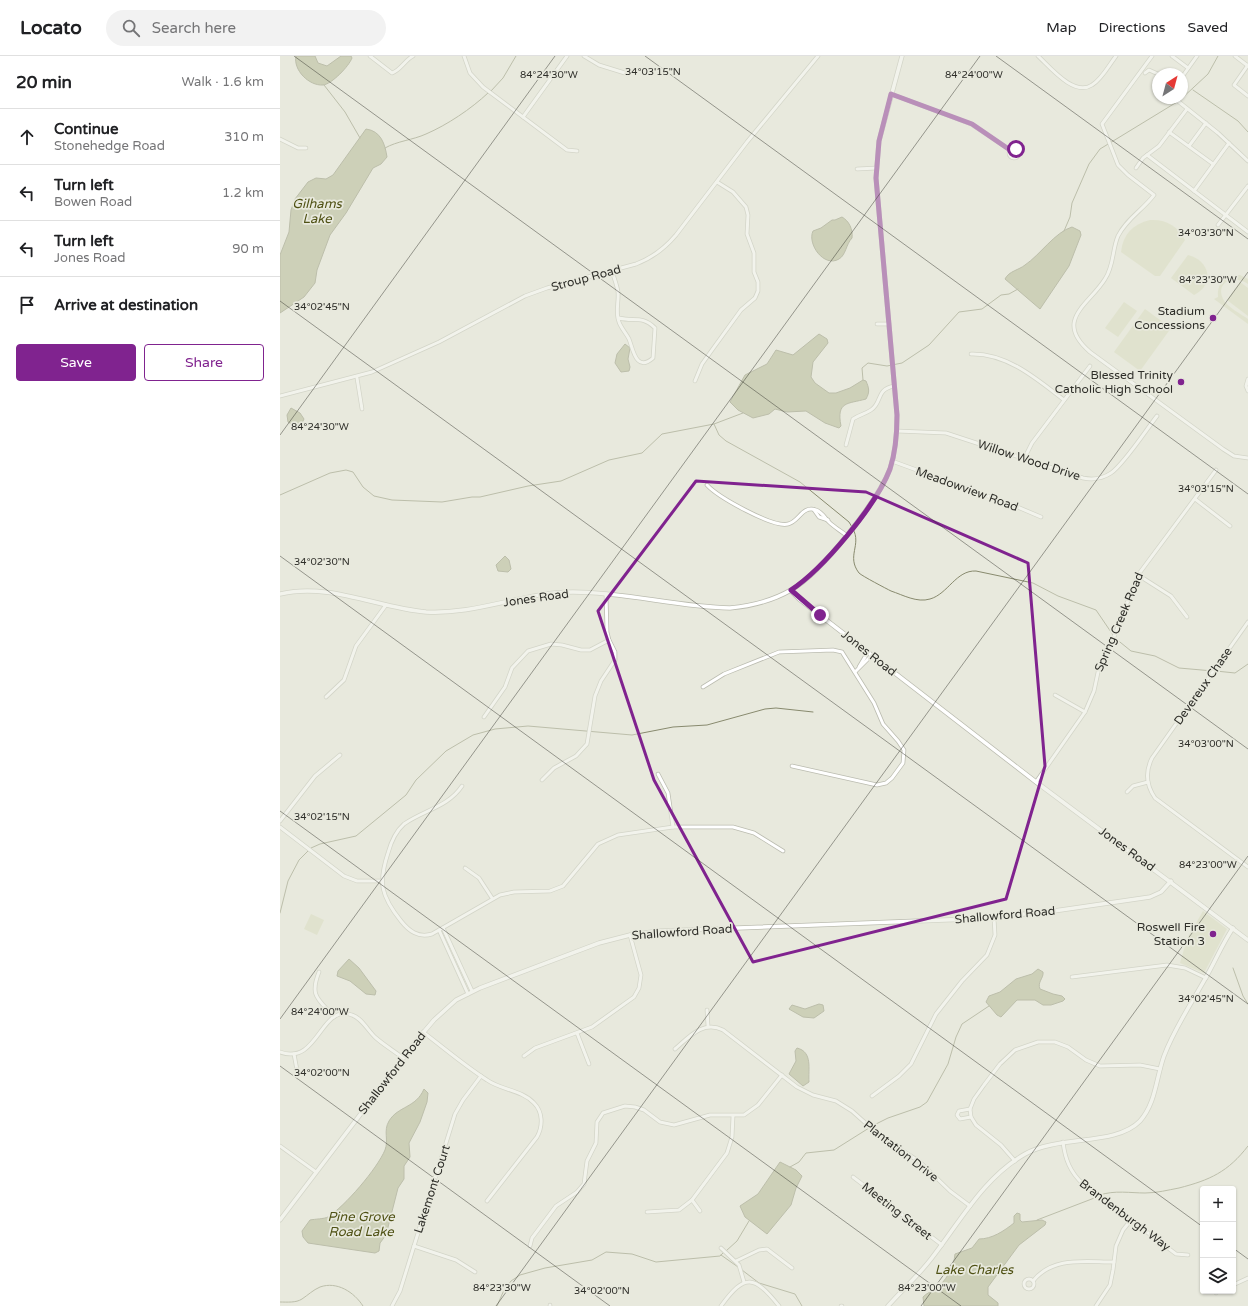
<!DOCTYPE html>
<meta charset="utf-8">
<style>
body{margin:0;font-family:"Varela Round",sans-serif;background:#f2f2f2;color:#202124}
.controls{position:absolute;right:12px;bottom:12px;display:grid;overflow:hidden;border-radius:4px;box-shadow:0 1px 3px #0004}
.controls button{width:36px;height:36px;display:grid;place-items:center;padding:0;border:0;border-bottom:1px solid #e0e0e0;background:#fff;color:#202124;font:20px sans-serif}
.compass{position:absolute;left:872px;top:12px;width:36px;height:36px;border-radius:50%;background:#fff;box-shadow:0 1px 3px #0004;rotate:36deg}
.stop{position:absolute;width:12px;height:12px;margin:-9px;border:3px solid #80238f;border-radius:50%;background:#fff}
.stop.end{background:#80238f;border-color:#fff;box-shadow:0 1px 4px #0008}
.list{margin:0;padding:0;list-style:none}
h2{display:flex;justify-content:space-between;align-items:center;height:52px;margin:0;padding:0 16px;font-size:17px}
h2 small{font-size:13px;font-weight:400;color:#757577}
.list li{display:grid;grid-template-columns:26px 1fr auto;gap:12px;align-items:center;box-sizing:border-box;height:56px;padding:0 16px;border-top:1px solid #e0e0e0}
.list b{display:block;font-size:15px;white-space:nowrap}
.list p{margin:0;font-size:13px;white-space:nowrap;color:#757577}
.list em{font-size:13px;font-style:normal;color:#757577}
.actions{display:flex;gap:8px;padding:12px 16px}
.actions a{flex:1;padding:9px 0;border:1px solid #80238f;border-radius:4px;text-align:center;font-size:14px;color:#80238f}
.actions .main{background:#80238f;color:#fff}
.icon{flex:none;width:22px;height:22px;fill:none;stroke:currentColor;stroke-width:2;stroke-linecap:round;stroke-linejoin:round}
.map{position:relative;flex:none;width:968px;height:1250px;overflow:hidden}
header{display:flex;align-items:center;gap:24px;box-sizing:border-box;height:56px;padding:0 20px;background:#fff;border-bottom:1px solid #e0e0e0}
header strong{font-size:19px}
nav{display:flex;gap:22px;margin-inline-start:auto;font-size:14px}
.search{width:280px;height:36px;background:#f2f2f2;display:flex;align-items:center;gap:10px;box-sizing:border-box;padding:0 14px;border-radius:22px;color:#757577;font-size:15px}
main{display:flex}
aside{flex:1;background:#fff}
.map>svg:first-child{display:block}
</style>
<header>
<strong>Locato</strong>
<div class="search"><svg class="icon" aria-label="search" viewBox="0 0 24 24"><circle cx="10" cy="10" r="6"/><path d="M15 15l6 6"/></svg>Search here</div>
<nav><a>Map</a><a>Directions</a><a>Saved</a></nav>
</header>
<main>
<aside>
<h2>20 min<small>Walk · 1.6 km</small></h2>
<ul class="list">
<li><svg class="icon" aria-label="ahead" viewBox="0 0 24 24"><path d="M12 20V5M6 11l6-6 6 6"/></svg><div><b>Continue</b><p>Stonehedge Road</p></div><em>310 m</em></li>
<li><svg class="icon" aria-label="left" viewBox="0 0 24 24"><path d="M17 20v-9H6M10 6l-5 5 5 5"/></svg><div><b>Turn left</b><p>Bowen Road</p></div><em>1.2 km</em></li>
<li><svg class="icon" aria-label="left" viewBox="0 0 24 24"><path d="M17 20v-9H6M10 6l-5 5 5 5"/></svg><div><b>Turn left</b><p>Jones Road</p></div><em>90 m</em></li>
<li><svg class="icon" aria-label="arrive" viewBox="0 0 24 24"><path d="M6 21V4h12l-3 4 3 4H6"/></svg><div><b>Arrive at destination</b></div></li>
</ul>
<div class="actions"><a class="main">Save</a><a>Share</a></div>
</aside>
<div class="map">
<svg width="968" height="1250" viewBox="0 0 968 1250">
<rect width="100%" height="100%" fill="#e8e9dd"/>
<g fill="#d8dabc">
<path d="M 870,164 C 886,163 898,170 905,184 L 880,220 L 875,220 L 841,196 C 843,178 853,168 870,164 Z"/>
<path d="M 908,199 C 929,204 936,228 914,239 L 891,222 Z"/>
<path d="M 952,219 L 960,219 L 968,223 L 968,228 C 955,219 935,225 943,243 C 947,251 961,258 968,263 L 968,268 L 934,243 L 938,241 C 937,230 942,222 952,219 Z"/>
<path d="M 960,226 L 968,232 L 968,260 L 947,244 Z"/>
<path d="M 844,246 L 857,255 L 838,281 L 825,272 Z"/>
<path d="M 865,253 L 891,272 L 860,315 L 834,296 Z"/>
<path d="M 923,855 L 947,873 L 924,917 L 900,907 L 907,883 Z"/>
<path d="M 31,858 L 44,864 L 37,879 L 24,873 Z"/>
</g>
<g fill="#aeb28c" stroke="#888a6e">
<path d="M 16,0 L 35,0 L 38,7 L 47,10 L 61,0 L 71,0 L 72,2 C 69,10 52,28 43,29 C 29,30 13,14 16,0 Z"/>
<path d="M 86,73 C 101,75 105,88 107,101 L 101,108 L 93,112 L 66,157 L 50,179 L 37,214 L 35,227 L 24,241 L 0,257 L 0,199 L 9,176 L 11,154 L 15,143 L 28,126 L 36,122 L 46,123 L 53,119 Z"/>
<path d="M 562,161 C 569,165 573,173 572,182 C 566,188 566,199 559,203 C 544,212 527,188 533,175 L 541,172 L 552,164 L 555,164 Z"/>
<path d="M 792,171 L 800,175 L 801,179 L 789,210 L 760,253 L 725,223 C 729,215 739,214 745,209 C 760,199 775,176 792,171 Z"/>
<path d="M 539,278 L 547,283 L 548,287 L 533,306 L 531,321 L 535,327 L 549,337 L 556,337 L 570,332 L 583,324 L 586,325 C 589,332 590,336 586,343 C 568,348 556,345 561,370 L 559,372 L 545,367 L 526,355 L 507,356 L 495,353 L 489,358 L 473,362 L 458,354 L 450,346 L 465,319 L 487,308 L 496,294 L 513,299 Z"/>
<path d="M 345,288 L 350,292 L 348,303 L 350,311 L 349,315 L 341,316 L 335,307 L 337,298 Z"/>
<path d="M 11,352 L 20,357 L 24,363 L 22,367 L 13,369 L 8,366 L 7,359 Z"/>
<path d="M 225,500 L 229,504 L 231,513 L 228,516 L 218,515 L 216,509 Z"/>
<path d="M 69,903 L 79,912 L 96,935 L 95,939 L 86,938 L 70,925 L 57,920 L 58,915 Z"/>
<path d="M 758,913 L 763,916 C 764,922 757,926 760,933 L 773,938 L 782,940 L 785,943 L 783,945 L 771,949 L 763,949 L 755,944 L 737,944 L 721,961 L 717,959 L 706,946 L 709,940 L 720,936 L 736,923 L 752,918 Z"/>
<path d="M 539,948 L 543,949 L 544,955 L 534,962 L 523,961 L 509,953 L 512,949 L 525,953 Z"/>
<path d="M 517,992 C 533,996 528,1013 529,1026 L 523,1030 L 509,1018 L 516,1005 L 515,995 Z"/>
<path d="M 144,1033 L 148,1037 L 147,1046 L 140,1066 L 129,1087 L 130,1101 L 124,1110 L 124,1123 L 118,1132 L 106,1179 L 100,1187 L 99,1195 L 95,1197 L 28,1187 L 23,1181 L 22,1175 L 30,1164 C 35,1163 44,1163 48,1161 C 65,1150 97,1113 105,1094 C 109,1084 103,1075 109,1065 C 118,1050 136,1052 144,1033 Z"/>
<path d="M 500,1106 L 516,1114 L 522,1120 L 516,1132 L 511,1149 L 487,1178 L 465,1161 L 460,1150 L 478,1138 Z"/>
<path d="M 737,1157 L 740,1158 L 740,1164 L 742,1166 L 762,1164 L 766,1166 L 765,1169 L 739,1189 L 708,1231 L 708,1239 L 718,1247 L 718,1250 L 644,1250 L 643,1241 C 647,1237 650,1236 654,1234 C 666,1226 674,1211 675,1198 L 692,1192 L 699,1183 C 712,1183 724,1175 734,1167 L 734,1160 Z"/>
</g>
<g fill="none" stroke-linecap="round" stroke-linejoin="round">
<g stroke="#888a6e" stroke-width="1">
<path d="M 44,29 L 65,56 L 80,82"/>
<path d="M 913,34 L 958,65 L 968,76"/>
<path d="M 211,35 L 223,22 L 236,0"/>
<path d="M 900,44 L 928,18 L 938,0"/>
<path d="M 105,92 C 117,85 133,84 146,78 C 167,69 191,53 208,37"/>
<path d="M 784,175 L 790,161 L 792,147 L 809,108 L 820,93 L 897,46"/>
<path d="M 583,324 L 582,312 L 588,307 L 607,310 L 622,307 L 649,289 L 679,256 L 702,253 L 721,239 L 729,238 L 738,233"/>
<path d="M 434,368 L 439,379 L 446,385 L 520,426 L 569,466 L 572,471"/>
<path d="M 0,439 L 50,417 L 66,414 L 73,416 L 83,431 L 94,440 L 112,444 L 162,446 L 192,441 L 200,441 L 248,430 L 281,425 L 329,404 L 362,397 L 382,378 L 434,368 L 463,357"/>
<path d="M 573,473 C 582,489 566,500 579,517 C 582,520 607,533 611,535 C 623,539 637,547 650,543 C 668,538 676,514 696,515 L 753,527 L 778,540 L 816,554 L 833,579"/>
<path d="M 835,582 L 851,595 L 875,600 L 899,612 L 933,615"/>
<path d="M 936,615 L 955,617 L 968,608"/>
<path d="M 0,857 L 8,825 L 19,804 L 31,792 L 40,788 L 76,780 L 126,739 L 136,724 L 166,695 L 193,679 L 215,673 L 248,670 L 352,679 L 393,671 L 427,669 L 485,653 L 496,652 L 533,656"/>
<path d="M 953,912 L 963,940 L 968,948"/>
<path d="M 592,1070 L 608,1062 L 640,1051 L 647,1046 L 668,1008 L 676,981 L 682,968 L 709,950"/>
<path d="M 510,1111 L 519,1106 L 526,1097 L 554,1094 L 589,1072"/>
<path d="M 820,1139 C 834,1134 851,1137 865,1137 C 877,1137 888,1134 899,1132 C 930,1124 948,1116 968,1090"/>
<path d="M 757,1164 L 817,1141"/>
<path d="M 446,1195 L 457,1185 L 469,1165"/>
<path d="M 441,1199 L 458,1211"/>
<path d="M 462,1214 L 479,1227 L 515,1238 L 522,1250"/>
<path d="M 0,1246 C 7,1246 16,1247 22,1243 C 28,1239 33,1234 40,1231 C 57,1225 74,1236 83,1250"/>
<path d="M 217,1250 L 224,1234 L 231,1225 L 240,1219 L 265,1212 L 312,1204 L 326,1196 L 352,1198 L 376,1206 L 440,1200 L 443,1197"/>
</g>
<g stroke="#bbbcb0" stroke-width="4.5">
<g id="minor">
<path d="M 90,0 L 112,17 C 120,15 125,4 133,0"/>
<path d="M 184,0 L 190,17 L 203,31 L 287,94 L 297,95"/>
<path d="M 304,0 L 319,9 L 348,18"/>
<path d="M 758,0 C 770,11 794,41 812,29 C 822,23 829,9 836,0"/>
<path d="M 872,0 L 822,68 L 838,109 L 848,119 L 874,139 C 863,154 847,162 838,180 C 832,194 834,210 825,223 C 809,249 773,264 810,296 L 943,393 L 954,400 L 968,402"/>
<path d="M 892,0 L 908,12"/>
<path d="M 955,0 L 968,10"/>
<path d="M 968,9 L 954,29 L 968,40"/>
<path d="M 865,17 L 869,14 L 878,18"/>
<path d="M 902,21 L 917,0"/>
<path d="M 611,38 L 691,68 L 730,94"/>
<path d="M 894,42 L 938,77 L 968,105"/>
<path d="M 243,61 L 287,0"/>
<path d="M 889,76 L 933,108"/>
<path d="M 0,83 L 18,92 L 26,92"/>
<path d="M 909,90 L 926,67"/>
<circle cx="734" cy="97" r="5"/>
<path d="M 867,99 L 968,176"/>
<path d="M 856,112 L 863,102 L 879,90 L 907,53"/>
<path d="M 577,113 L 597,112"/>
<path d="M 914,135 L 949,87"/>
<path d="M 938,169 L 968,130"/>
<path d="M 332,215 C 334,222 337,229 338,236 C 339,246 335,256 339,266 C 341,272 346,277 349,283 C 353,293 356,317 373,302 L 375,272 C 362,259 354,266 339,262"/>
<path d="M 597,268 L 609,268"/>
<path d="M 691,298 C 727,297 757,323 784,344"/>
<path d="M 77,322 L 82,353"/>
<path d="M 968,323 L 966,330 L 968,335"/>
<path d="M 415,325 L 422,308 L 432,294 L 461,254 L 475,242 L 478,235 L 478,226 L 474,216 L 474,197 L 467,178 L 468,159 L 466,151 L 453,136 L 437,126"/>
<path d="M 0,340 L 92,316 L 159,286 L 245,240 L 267,232 L 356,208 C 372,202 385,192 396,179 L 467,86 L 538,0"/>
<path d="M 617,375 L 666,377 L 803,422 C 813,424 822,423 831,417 C 844,408 866,374 877,360"/>
<path d="M 566,389 L 573,363 C 579,359 585,358 591,354 C 603,346 595,334 614,330"/>
<path d="M 744,403 L 752,387 L 810,310"/>
<path d="M 612,405 L 735,450 L 761,461"/>
<path d="M 427,429 C 438,441 493,472 508,468 C 519,466 522,449 536,454 C 542,456 545,462 549,466 C 554,471 561,475 566,479"/>
<path d="M 915,443 L 950,470"/>
<path d="M 534,454 L 539,461 L 548,464"/>
<path d="M 858,519 L 891,540 L 907,561"/>
<path d="M 968,566 L 872,702 C 865,716 866,729 875,742 L 968,811"/>
<path d="M 579,611 L 588,596"/>
<path d="M 575,616 L 592,599"/>
<path d="M 423,631 L 444,618 L 499,596 L 553,594 L 562,596 L 594,647 L 603,668 L 618,685 L 624,694 L 623,707 L 612,722 L 606,727 L 597,729 L 512,710"/>
<path d="M 775,639 L 805,656"/>
<path d="M 46,641 L 64,624 L 76,590 L 106,549"/>
<path d="M 204,661 L 225,631 L 232,612 L 248,595 L 271,588 L 282,589 L 301,594 L 310,594 L 329,584"/>
<path d="M 378,718 L 388,737 L 393,771"/>
<path d="M 262,724 L 274,712 L 296,700 L 307,688 L 315,640 L 321,625 L 335,604 L 335,596 L 329,584 L 327,576 L 326,538"/>
<path d="M 756,726 L 805,656 L 814,635 L 820,607 L 832,586 L 858,519 L 936,414"/>
<path d="M 182,730 C 168,751 144,754 124,768 C 115,776 111,786 108,797 C 98,827 101,840 121,865 C 129,875 138,882 152,878 L 220,839 L 234,836 L 270,835 L 283,830 L 318,788 L 338,779 L 393,771 L 453,771 L 474,777 L 503,795"/>
<path d="M 847,736 L 853,730 L 868,726"/>
<path d="M 0,765 L 35,720 L 60,699"/>
<path d="M 0,771 L 64,820 L 77,825 L 102,825"/>
<path d="M 185,812 L 199,822 L 212,842"/>
<path d="M 163,872 L 192,935"/>
<path d="M 159,874 L 188,938"/>
<path d="M 39,916 C 29,941 39,943 54,961"/>
<path d="M 792,921 L 887,909 L 905,912 L 926,922"/>
<path d="M 427,954 L 428,970"/>
<path d="M 143,976 C 164,992 185,1010 207,1024 C 221,1034 242,1034 254,1047 C 263,1056 263,1070 257,1081 L 207,1145"/>
<path d="M 297,977 L 309,1008"/>
<path d="M 395,993 C 409,981 423,964 443,974 L 517,1031 L 533,1039 L 556,1045 L 572,1055 L 600,1080 L 640,1106 L 670,1135 L 690,1150"/>
<path d="M 0,996 C 39,1010 40,947 72,959 C 82,962 88,975 96,982 C 104,989 114,995 123,1002"/>
<path d="M 14,998 L 17,1014"/>
<path d="M 244,1000 L 255,992 L 312,971 L 354,941 L 359,932 L 361,919 L 350,879"/>
<path d="M 592,1040 L 619,1020 L 631,1008 L 656,958 L 682,925 L 707,899 L 715,879 L 714,862"/>
<path d="M 690,1053 L 679,1055 L 677,1059 L 680,1063 L 691,1061"/>
<path d="M 783,1086 C 785,1103 790,1116 803,1128 L 896,1198 L 908,1199"/>
<path d="M 0,1090 L 36,1116"/>
<path d="M 735,1105 L 721,1089 L 696,1069 L 691,1061 L 690,1053 L 694,1043 L 704,1029 L 720,1008 L 735,994 L 758,986 L 775,986 L 788,991 L 806,1004 L 820,1010 L 860,1009 L 880,1013"/>
<path d="M 573,1121 L 662,1189"/>
<path d="M 412,1144 L 420,1155"/>
<path d="M 367,1156 L 399,1154 L 412,1144 L 447,1097 L 452,1081 L 453,1060"/>
<path d="M 134,1190 L 176,1204 L 195,1216"/>
<path d="M 250,1190 L 252,1182 L 276,1150 L 297,1136 L 304,1128 L 307,1105 L 316,1087 L 317,1066 L 323,1057 L 345,1050 L 355,1051 L 364,1054 L 380,1066 L 394,1069 L 430,1059 L 464,1059 L 478,1049 L 502,1019"/>
<path d="M 441,1192 L 459,1209 L 464,1226"/>
<path d="M 456,1205 L 479,1194 L 487,1193 L 512,1212"/>
<circle cx="749" cy="1228" r="5"/>
<path d="M 753,1225 C 773,1200 804,1206 834,1206"/>
<path d="M 953,1229 L 968,1222"/>
<path d="M 936,1237 L 939,1235"/>
<path d="M 112,1250 L 120,1235 L 175,1058 L 183,1044 L 201,1020"/>
<path d="M 270,1250 L 270,1249"/>
<path d="M 441,1250 C 465,1217 474,1219 499,1250"/>
<path d="M 561,1250 L 562,1250"/>
<path d="M 816,1250 L 830,1229 L 833,1214 L 836,1190 L 843,1174 L 851,1164"/>
</g>
</g>
<g stroke="#bbbcb0" stroke-width="5">
<g id="tertiary">
<path d="M 511,535 L 519,543 L 756,726 L 968,884"/>
<path d="M 0,538 C 49,526 98,552 146,556 C 196,559 244,536 293,536 C 346,536 397,551 450,552 C 471,550 492,545 511,534 C 542,516 597,446 610,413 C 616,395 617,377 617,359 L 596,122 L 599,85 L 622,0"/>
<path d="M 0,1164 L 137,984 L 154,964 L 176,944 L 200,932 L 319,887 L 350,879 L 379,875 L 691,863 L 767,856 L 870,841 L 881,836 L 891,825"/>
<path d="M 608,1250 C 622,1234 638,1220 651,1203 C 680,1166 703,1122 745,1098 C 779,1079 836,1090 860,1065 C 876,1047 876,1022 884,1000 C 894,973 911,948 925,923 C 935,906 942,888 953,872"/>
</g>
</g>
<use href="#minor" stroke="#fff" stroke-width="3"/>
<use href="#tertiary" stroke="#fff" stroke-width="3.5"/>
</g>
<g fill="none" stroke-linecap="round" stroke-linejoin="round">
<path stroke="#80238f" stroke-width="5" d="M 540,559 L 511,534 C 543,513 596,450 610,413 C 616,395 617,378 617,359 L 596,122 L 599,85 L 611,38 L 692,68 L 730,94 L 736,93"/>
</g>
<path d="M0 0H968V1250H0ZM 416,425 L 586,436 L 748,507 L 765,710 L 726,843 L 473,906 L 374,724 L 318,555 Z" fill="#e8e9dd" fill-opacity=".55" fill-rule="evenodd"/>
<path fill="none" stroke="#80238f" stroke-width="3" stroke-linejoin="round" d="M 416,425 L 586,436 L 748,507 L 765,710 L 726,843 L 473,906 L 374,724 L 318,555 Z"/>
<path fill="none" stroke="#2e2e29" stroke-width="1" stroke-opacity="0.45" d="M 14,0 L 968,693M 365,0 L 968,438M 716,0 L 968,183M 0,245 L 968,948M 0,379 L 275,0M 0,500 L 923,1171M 0,755 L 681,1250M 0,963 L 700,0M 0,1010 L 330,1250M 953,1192 L 968,1203M 216,1250 L 968,216M 641,1250 L 968,800"/>
<g fill="#80238f" stroke="#e8e9dd" stroke-width="1.5">
<circle cx="933" cy="262" r="4"/>
<circle cx="901" cy="326" r="4"/>
<circle cx="933" cy="878" r="4"/>
</g>
<g text-anchor="middle" stroke-width="3.5" stroke-linejoin="round" paint-order="stroke">
<g font-size="12" fill="#2e2e29" stroke="#e8e9dd">
<text transform="translate(306 222) rotate(-15)" y="4">Stroup Road</text>
<text transform="translate(749 404) rotate(18)" y="4">Willow Wood Drive</text>
<text transform="translate(687 433) rotate(20)" y="4">Meadowview Road</text>
<text transform="translate(256 542) rotate(-8)" y="4">Jones Road</text>
<text transform="translate(839 566) rotate(-67)" y="4">Spring Creek Road</text>
<text transform="translate(589 597) rotate(38)" y="4">Jones Road</text>
<text transform="translate(923 630) rotate(-55)" y="4">Devereux Chase</text>
<text transform="translate(847 793) rotate(36)" y="4">Jones Road</text>
<text transform="translate(725 859) rotate(-5)" y="4">Shallowford Road</text>
<text transform="translate(402 876) rotate(-4)" y="4">Shallowford Road</text>
<text transform="translate(112 1017) rotate(-52)" y="4">Shallowford Road</text>
<text transform="translate(621 1095) rotate(38)" y="4">Plantation Drive</text>
<text transform="translate(152 1133) rotate(-72)" y="4">Lakemont Court</text>
<text transform="translate(617 1155) rotate(38)" y="4">Meeting Street</text>
<text transform="translate(845 1159) rotate(37)" y="4">Brandenburgh Way</text>
</g>
<g font-size="12" fill="#2e2e29" stroke="#e8e9dd" text-anchor="end">
<text x="925" y="259">Stadium<tspan x="925" dy="14">Concessions</tspan></text>
<text x="893" y="323">Blessed Trinity<tspan x="893" dy="14">Catholic High School</tspan></text>
<text x="925" y="875">Roswell Fire<tspan x="925" dy="14">Station 3</tspan></text>
</g>
<g font-size="13" font-style="italic" fill="#4f5114" stroke="#e8e9dd">
<text x="37" y="152">Gilhams<tspan x="37" dy="15">Lake</tspan></text>
<text x="81" y="1165">Pine Grove<tspan x="81" dy="15">Road Lake</tspan></text>
<text x="694" y="1218">Lake Charles</text>
</g>
</g>
<g font-size="10" text-anchor="middle" fill="#2e2e29" stroke="#e8e9dd" stroke-width="3.5" stroke-linejoin="round" paint-order="stroke">
<text x="373" y="19">34°03'15"N</text>
<text x="269" y="22">84°24'30"W</text>
<text x="694" y="22">84°24'00"W</text>
<text x="926" y="180">34°03'30"N</text>
<text x="928" y="227">84°23'30"W</text>
<text x="42" y="254">34°02'45"N</text>
<text x="40" y="374">84°24'30"W</text>
<text x="926" y="436">34°03'15"N</text>
<text x="42" y="509">34°02'30"N</text>
<text x="926" y="691">34°03'00"N</text>
<text x="42" y="764">34°02'15"N</text>
<text x="928" y="812">84°23'00"W</text>
<text x="926" y="946">34°02'45"N</text>
<text x="40" y="959">84°24'00"W</text>
<text x="42" y="1020">34°02'00"N</text>
<text x="222" y="1235">84°23'30"W</text>
<text x="647" y="1235">84°23'00"W</text>
<text x="322" y="1238">34°02'00"N</text>
</g>
</svg>
<div class="controls">
<button>+</button>
<button>−</button>
<button><svg class="icon" aria-label="layers" viewBox="0 0 24 24"><path d="M12 4l9 5-9 5-9-5zM3 14l9 5 9-5"/></svg></button>
</div>
<svg class="compass" viewBox="-18 -18 36 36"><path d="M0-13l5 13h-10z" fill="#e53935"/><path d="M0 13l5-13h-10z" fill="#757577"/></svg>
<div class="stop" style="left:736px;top:93px"></div>
<div class="stop end" style="left:540px;top:559px"></div>
</div>
</main>
